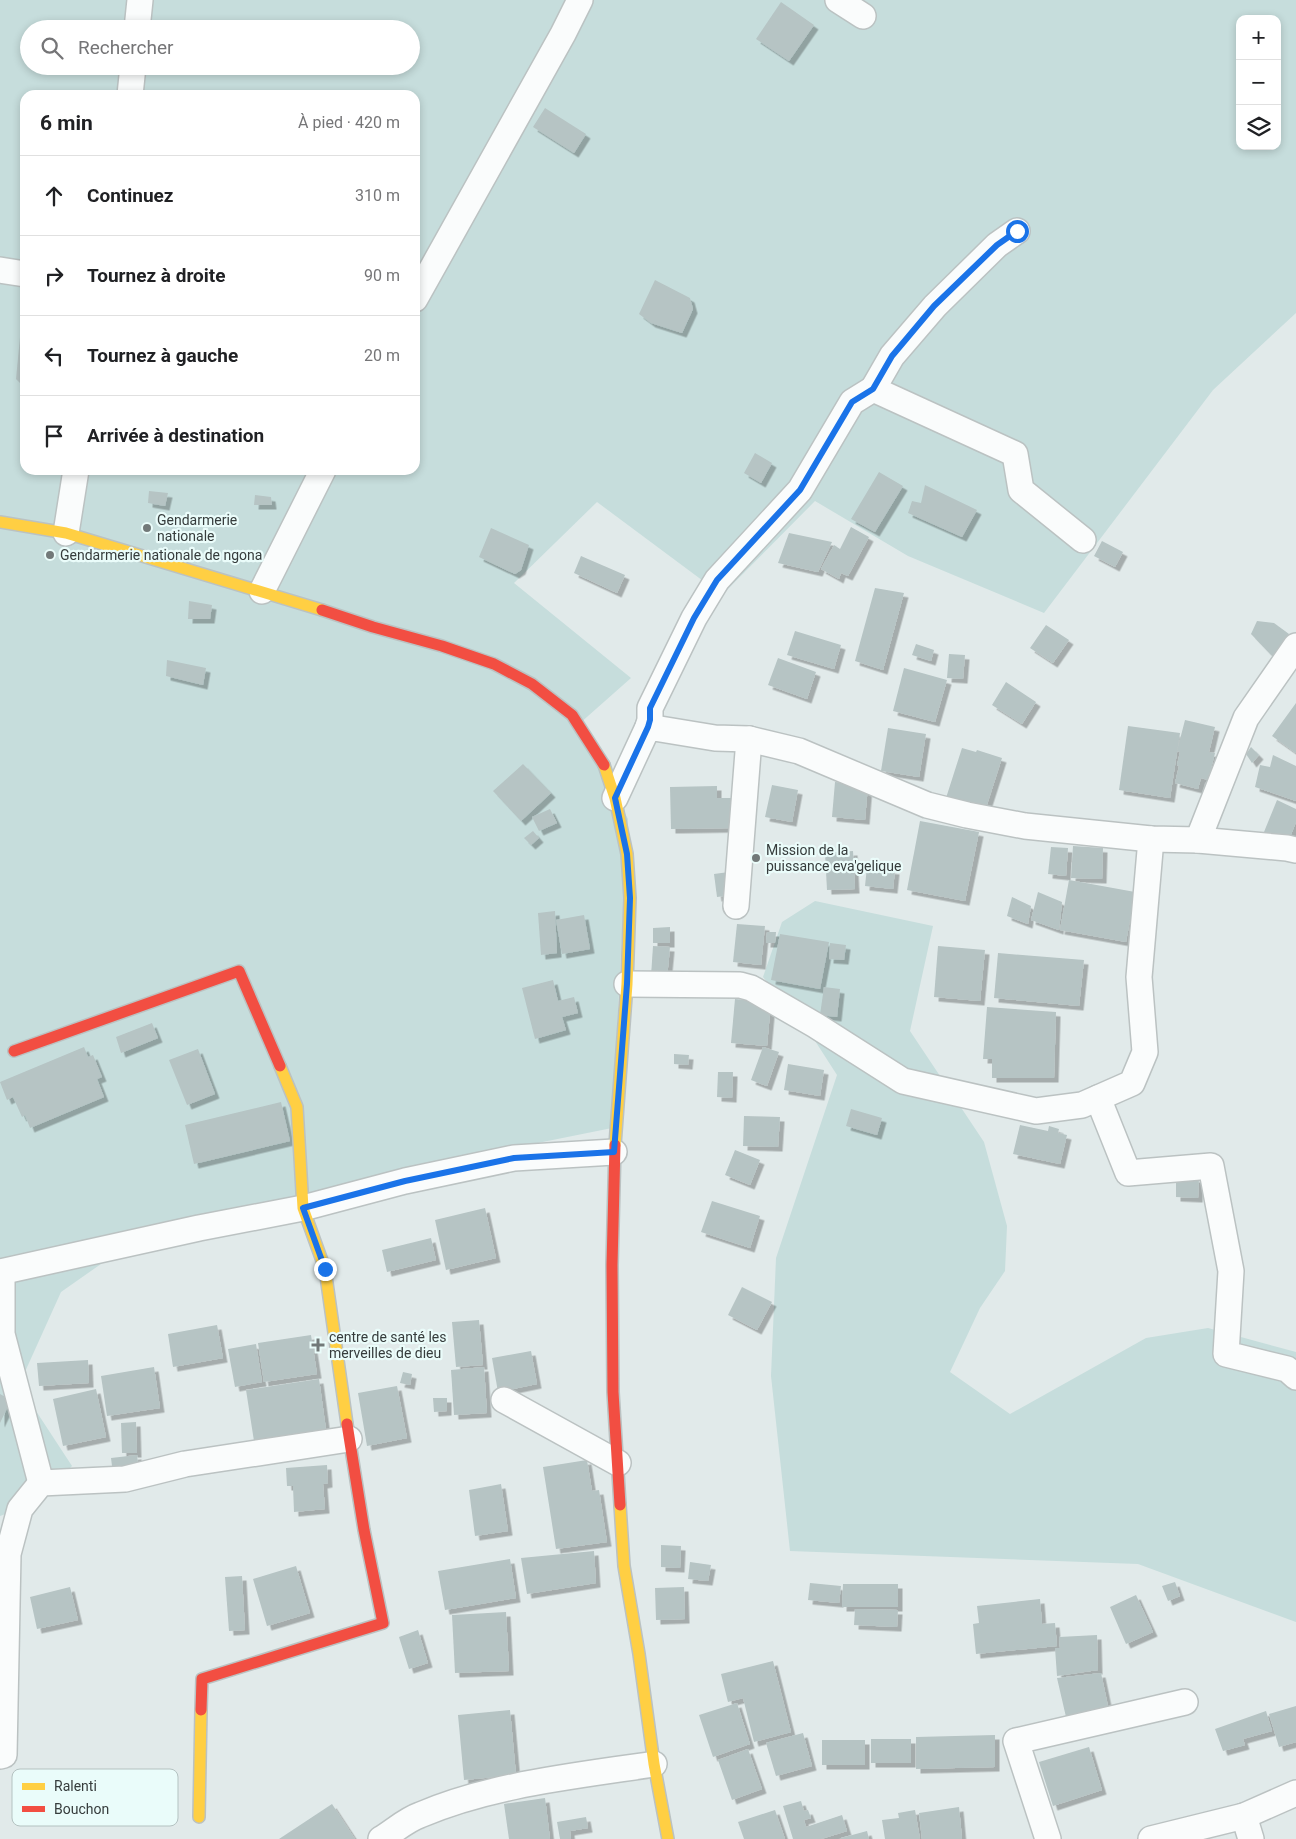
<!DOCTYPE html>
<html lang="fr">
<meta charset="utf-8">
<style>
body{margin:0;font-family:Roboto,sans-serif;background:#f6f6f6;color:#202124}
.controls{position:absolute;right:15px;top:15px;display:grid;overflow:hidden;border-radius:10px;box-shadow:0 2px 8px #0003}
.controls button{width:45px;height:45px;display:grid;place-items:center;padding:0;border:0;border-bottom:1px solid #e0e0e0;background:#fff;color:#202124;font:25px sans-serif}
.stop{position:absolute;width:15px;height:15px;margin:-11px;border:4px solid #1a73e8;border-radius:50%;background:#fff}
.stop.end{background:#1a73e8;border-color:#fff;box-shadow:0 1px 5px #0008}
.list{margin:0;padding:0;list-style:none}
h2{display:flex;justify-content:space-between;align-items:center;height:65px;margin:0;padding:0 20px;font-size:21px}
h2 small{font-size:16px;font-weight:400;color:#757577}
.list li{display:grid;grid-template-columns:32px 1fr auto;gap:15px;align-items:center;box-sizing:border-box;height:80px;padding:0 20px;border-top:1px solid #e0e0e0}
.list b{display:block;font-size:19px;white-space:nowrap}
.list em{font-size:16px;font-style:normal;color:#757577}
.icon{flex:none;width:28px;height:28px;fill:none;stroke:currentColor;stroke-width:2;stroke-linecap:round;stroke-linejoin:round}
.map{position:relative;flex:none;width:1296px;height:1839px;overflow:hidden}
.search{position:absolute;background:#fff;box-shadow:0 2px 8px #0003;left:20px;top:20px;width:400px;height:55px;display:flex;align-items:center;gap:12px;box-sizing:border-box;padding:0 18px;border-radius:28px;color:#757577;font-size:19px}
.panel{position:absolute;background:#fff;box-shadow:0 2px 8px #0003;left:20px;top:90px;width:400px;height:385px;border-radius:15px}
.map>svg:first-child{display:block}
</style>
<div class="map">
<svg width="1296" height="1839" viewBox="0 0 1296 1839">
<defs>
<filter id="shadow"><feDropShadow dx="4.5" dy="4.5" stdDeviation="0" flood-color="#0004"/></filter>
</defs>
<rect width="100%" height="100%" fill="#e1eaea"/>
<g fill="#c6dddc" fill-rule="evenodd">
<path d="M 0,0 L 1296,0 L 1296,313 L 1213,390 L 1044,613 L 908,556 L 815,501 L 722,595 L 597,502 L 514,583 L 631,678 L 579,724 L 628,819 L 612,1128 L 405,1170 L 148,1231 L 61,1292 L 19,1385 L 72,1466 L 34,1504 L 0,1516 ZM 1240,19 L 1277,19 L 1277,146 L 1240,146 ZM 29,29 L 411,29 L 411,66 L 29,66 ZM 25,95 L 415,95 L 415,470 L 25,470 Z"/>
<path d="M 815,901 L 933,926 L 910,1031 L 984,1142 L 1007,1226 L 1005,1271 L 980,1308 L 950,1372 L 1010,1414 L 1146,1338 L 1208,1328 L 1296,1352 L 1296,1622 L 1138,1564 L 790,1551 L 771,1376 L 776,1258 L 837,1075 L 808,1030 L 763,977 L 782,922 Z"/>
</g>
<g fill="#b6c4c4" filter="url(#shadow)">
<path d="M 781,2 L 814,25 L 789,61 L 756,39 Z"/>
<path d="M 545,108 L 586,134 L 574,153 L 533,127 Z"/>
<path d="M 655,280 L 690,298 L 693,309 L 682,333 L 651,323 L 639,314 Z"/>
<path d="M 25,305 L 25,388 L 16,379 L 23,306 Z"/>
<path d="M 755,453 L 772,463 L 761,483 L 744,473 Z"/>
<path d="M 879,472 L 903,486 L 875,532 L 851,519 Z"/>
<path d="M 925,485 L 977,510 L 962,537 L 908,513 L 912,501 L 921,503 Z"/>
<path d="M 149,491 L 168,493 L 165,506 L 148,503 Z"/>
<path d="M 255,495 L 271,497 L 272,505 L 254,505 Z"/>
<path d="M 851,527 L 869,537 L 848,576 L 841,573 L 839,579 L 821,569 L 834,545 L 840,549 Z"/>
<path d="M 491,528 L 529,545 L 521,570 L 515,574 L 479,557 Z"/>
<path d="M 789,533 L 832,542 L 818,572 L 778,563 Z"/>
<path d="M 1102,541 L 1123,552 L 1115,567 L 1094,556 Z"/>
<path d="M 581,556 L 625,575 L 617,593 L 574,573 Z"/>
<path d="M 875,588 L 904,593 L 883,670 L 855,661 Z"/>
<path d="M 189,601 L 212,605 L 210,619 L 188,619 Z"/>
<path d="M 1257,621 L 1274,623 L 1289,634 L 1273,657 L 1251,634 Z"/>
<path d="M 1046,625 L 1069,640 L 1053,663 L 1030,648 Z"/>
<path d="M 795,631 L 841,645 L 834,669 L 787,655 Z"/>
<path d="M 916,644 L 934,650 L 931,661 L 912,655 Z"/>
<path d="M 949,654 L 965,655 L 963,679 L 947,678 Z"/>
<path d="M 778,658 L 816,672 L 807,699 L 768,685 Z"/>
<path d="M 167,660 L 206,668 L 203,685 L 166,676 Z"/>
<path d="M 904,668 L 947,680 L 935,722 L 893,711 Z"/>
<path d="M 1006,682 L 1036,702 L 1022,724 L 992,705 Z"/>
<path d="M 1296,703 L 1296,753 L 1272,736 Z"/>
<path d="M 1185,720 L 1215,727 L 1209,752 L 1215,753 L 1208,780 L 1201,778 L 1198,789 L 1175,783 L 1179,766 L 1177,765 L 1180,752 L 1177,751 Z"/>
<path d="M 1128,726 L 1180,733 L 1170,798 L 1119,790 Z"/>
<path d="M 888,728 L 926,734 L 919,777 L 881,771 Z"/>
<path d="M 1251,747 L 1259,755 L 1252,763 L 1246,754 Z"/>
<path d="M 962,748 L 976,752 L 977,750 L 1002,758 L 985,811 L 946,798 Z"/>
<path d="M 1273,755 L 1296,766 L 1296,801 L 1255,787 L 1260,765 L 1270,767 Z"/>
<path d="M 523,764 L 551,793 L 521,821 L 493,791 Z"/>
<path d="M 835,782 L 868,785 L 865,820 L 832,817 Z"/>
<path d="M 772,785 L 798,790 L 792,822 L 765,817 Z"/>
<path d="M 717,786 L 717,798 L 731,798 L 732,828 L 671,829 L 670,787 Z"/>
<path d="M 1277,800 L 1296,809 L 1296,822 L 1288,842 L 1264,832 Z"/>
<path d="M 550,809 L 557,823 L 539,831 L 532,817 Z"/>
<path d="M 920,821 L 979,832 L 965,901 L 907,890 Z"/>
<path d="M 533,831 L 539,838 L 531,845 L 524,838 Z"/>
<path d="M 1073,846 L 1103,848 L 1102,879 L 1071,878 Z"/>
<path d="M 1051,847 L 1068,848 L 1066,876 L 1048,874 Z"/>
<path d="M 853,851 L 855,889 L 827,890 L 825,853 Z"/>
<path d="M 867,867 L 895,870 L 893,889 L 865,886 Z"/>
<path d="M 729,872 L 732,895 L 717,897 L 714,874 Z"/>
<path d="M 1069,880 L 1135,892 L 1126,942 L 1060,930 Z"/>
<path d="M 1038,892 L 1062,902 L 1059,930 L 1031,920 Z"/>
<path d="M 1012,897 L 1031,906 L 1028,924 L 1007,916 Z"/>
<path d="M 555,911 L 557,953 L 541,955 L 538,913 Z"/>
<path d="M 584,915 L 590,949 L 562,954 L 556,920 Z"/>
<path d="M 737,924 L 765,926 L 761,965 L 733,962 Z"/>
<path d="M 670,927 L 670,943 L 653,943 L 653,928 Z"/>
<path d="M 767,932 L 776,932 L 775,943 L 766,943 Z"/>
<path d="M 780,934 L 829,942 L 820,989 L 771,980 Z"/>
<path d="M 830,943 L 846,945 L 844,960 L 829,959 Z"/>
<path d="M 653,946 L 670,947 L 667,978 L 651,976 Z"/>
<path d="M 938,946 L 985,950 L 980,1001 L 934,997 Z"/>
<path d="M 998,953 L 1084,960 L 1079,1006 L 994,998 Z"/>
<path d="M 553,980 L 558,1001 L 574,997 L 578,1013 L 562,1017 L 566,1030 L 535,1039 L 522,988 Z"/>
<path d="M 824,987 L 840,989 L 837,1017 L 820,1015 Z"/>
<path d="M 735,999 L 771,1002 L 767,1046 L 731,1043 Z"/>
<path d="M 987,1007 L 1056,1012 L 1054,1078 L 992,1078 L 992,1059 L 983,1059 Z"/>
<path d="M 152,1023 L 158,1038 L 121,1053 L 116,1037 Z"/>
<path d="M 84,1047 L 88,1057 L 93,1055 L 102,1077 L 97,1079 L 104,1097 L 30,1128 L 25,1115 L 22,1117 L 13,1097 L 7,1100 L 0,1082 Z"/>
<path d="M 763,1047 L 779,1052 L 767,1086 L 751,1080 Z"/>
<path d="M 198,1049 L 215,1094 L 187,1105 L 169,1060 Z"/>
<path d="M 674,1054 L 689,1055 L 688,1065 L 674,1064 Z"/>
<path d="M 788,1064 L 824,1070 L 820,1096 L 784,1090 Z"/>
<path d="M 718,1072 L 733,1072 L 732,1098 L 717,1097 Z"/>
<path d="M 281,1102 L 290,1141 L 194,1164 L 185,1125 Z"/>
<path d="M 851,1109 L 882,1118 L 877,1135 L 846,1126 Z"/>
<path d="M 744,1116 L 780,1117 L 778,1147 L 743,1146 Z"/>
<path d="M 1020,1125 L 1048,1131 L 1049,1126 L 1059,1129 L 1058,1133 L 1067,1135 L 1060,1164 L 1013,1154 Z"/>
<path d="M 735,1150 L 760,1160 L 750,1185 L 725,1175 Z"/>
<path d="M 1176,1178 L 1199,1178 L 1198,1198 L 1176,1197 Z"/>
<path d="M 712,1201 L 760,1216 L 750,1248 L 701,1232 Z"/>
<path d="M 485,1208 L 496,1258 L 446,1270 L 435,1220 Z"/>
<path d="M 431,1238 L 436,1260 L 387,1272 L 382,1250 Z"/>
<path d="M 742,1287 L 772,1302 L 757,1330 L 728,1315 Z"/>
<path d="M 479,1320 L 483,1365 L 456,1367 L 452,1322 Z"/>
<path d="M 217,1325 L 223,1358 L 173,1367 L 168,1334 Z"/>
<path d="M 311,1335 L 317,1374 L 264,1382 L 258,1343 Z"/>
<path d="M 256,1344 L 262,1382 L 235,1387 L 228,1349 Z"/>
<path d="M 531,1351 L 537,1384 L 498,1392 L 492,1358 Z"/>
<path d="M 88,1360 L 89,1383 L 39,1386 L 37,1363 Z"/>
<path d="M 154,1367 L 160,1408 L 107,1416 L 101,1376 Z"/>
<path d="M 484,1367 L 487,1413 L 454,1415 L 451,1370 Z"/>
<path d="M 403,1372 L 412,1374 L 410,1385 L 400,1383 Z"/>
<path d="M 319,1379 L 326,1430 L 254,1441 L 246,1390 Z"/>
<path d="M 397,1386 L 407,1438 L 367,1446 L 358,1393 Z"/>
<path d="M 96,1389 L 106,1437 L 63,1446 L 53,1399 Z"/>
<path d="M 0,1394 L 11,1400 L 0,1423 Z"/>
<path d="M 433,1398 L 447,1398 L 447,1411 L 434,1412 Z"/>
<path d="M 136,1422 L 137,1453 L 122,1453 L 121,1423 Z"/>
<path d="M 137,1455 L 139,1471 L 113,1474 L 111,1458 Z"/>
<path d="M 587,1460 L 592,1491 L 599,1490 L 607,1542 L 556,1549 L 543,1467 Z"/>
<path d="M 327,1465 L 328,1483 L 323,1484 L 325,1509 L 294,1512 L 293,1486 L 287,1486 L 286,1468 Z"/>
<path d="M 501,1484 L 508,1531 L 475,1536 L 469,1490 Z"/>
<path d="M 661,1545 L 681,1546 L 680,1568 L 661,1567 Z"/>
<path d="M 594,1551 L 596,1583 L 527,1594 L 521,1558 Z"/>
<path d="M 510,1559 L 516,1598 L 445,1610 L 438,1571 Z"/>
<path d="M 690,1562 L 711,1565 L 708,1581 L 688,1579 Z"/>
<path d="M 296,1566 L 310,1613 L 267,1626 L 253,1579 Z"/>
<path d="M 242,1576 L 245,1630 L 229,1631 L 225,1577 Z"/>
<path d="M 1175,1582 L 1180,1596 L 1168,1601 L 1162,1586 Z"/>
<path d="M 810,1583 L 841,1586 L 839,1603 L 808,1600 Z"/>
<path d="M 843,1584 L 898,1584 L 898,1607 L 842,1607 Z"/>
<path d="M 70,1587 L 78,1620 L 37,1629 L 30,1597 Z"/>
<path d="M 684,1587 L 685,1619 L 656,1620 L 655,1588 Z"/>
<path d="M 1136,1595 L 1153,1632 L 1126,1644 L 1110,1607 Z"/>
<path d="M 1040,1599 L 1042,1624 L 1055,1623 L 1057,1646 L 976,1654 L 973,1624 L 979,1623 L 977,1606 Z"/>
<path d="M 855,1609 L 898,1610 L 897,1627 L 854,1625 Z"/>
<path d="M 506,1612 L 509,1671 L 455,1673 L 452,1615 Z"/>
<path d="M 418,1630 L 428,1663 L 409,1669 L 399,1637 Z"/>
<path d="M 1097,1635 L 1098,1670 L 1057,1676 L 1055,1648 L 1060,1648 L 1059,1637 Z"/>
<path d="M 773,1661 L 791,1732 L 754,1742 L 743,1698 L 728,1702 L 721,1674 Z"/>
<path d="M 1101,1673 L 1109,1711 L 1066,1717 L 1057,1678 Z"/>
<path d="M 737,1703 L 750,1744 L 713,1757 L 699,1715 Z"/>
<path d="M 1296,1706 L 1296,1742 L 1279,1747 L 1269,1714 Z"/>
<path d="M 510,1710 L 516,1775 L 464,1780 L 458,1715 Z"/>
<path d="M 1266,1711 L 1272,1731 L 1243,1739 L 1245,1745 L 1223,1751 L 1215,1729 Z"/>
<path d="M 803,1733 L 812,1766 L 776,1776 L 766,1743 Z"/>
<path d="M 995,1735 L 995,1767 L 916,1769 L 916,1737 Z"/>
<rect x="871" y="1739" width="40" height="24"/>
<rect x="822" y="1740" width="43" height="25"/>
<path d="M 1089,1747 L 1102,1790 L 1053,1806 L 1039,1762 Z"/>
<path d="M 748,1749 L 762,1789 L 732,1800 L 718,1760 Z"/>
<path d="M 545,1798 L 550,1839 L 509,1839 L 504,1804 Z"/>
<path d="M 801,1801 L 804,1811 L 808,1810 L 811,1818 L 804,1820 L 806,1827 L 842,1815 L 847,1831 L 821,1839 L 793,1839 L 783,1806 Z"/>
<path d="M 332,1804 L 355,1839 L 279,1839 Z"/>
<path d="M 959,1807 L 962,1839 L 922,1839 L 919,1813 Z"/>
<path d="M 775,1810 L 785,1839 L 744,1839 L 738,1822 Z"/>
<path d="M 915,1810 L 920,1839 L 885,1839 L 882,1820 L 899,1818 L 898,1813 Z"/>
<path d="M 586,1817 L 588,1828 L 570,1831 L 571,1839 L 560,1839 L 557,1822 Z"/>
<path d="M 867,1831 L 869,1839 L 841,1839 L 841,1838 Z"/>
</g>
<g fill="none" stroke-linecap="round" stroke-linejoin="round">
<g stroke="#bbc2c2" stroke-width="28">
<g id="street">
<path d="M 838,0 L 863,16"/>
<path d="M 137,29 L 140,0"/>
<path d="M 130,95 L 133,66"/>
<path d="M 0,270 L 25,274"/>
<path d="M 415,299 L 563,34 L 580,0"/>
<path d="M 873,389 L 892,356 L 935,306 L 997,245 L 1017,231"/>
<path d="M 66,533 L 76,470"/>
<path d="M 262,591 L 323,470"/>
<path d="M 648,727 L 650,720 L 650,708 L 694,618 L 717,580 L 800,490 L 852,402 L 873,389 L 1015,454 L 1021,490 L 1083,540"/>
<path d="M 615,798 L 648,727 L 715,738 L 749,739 L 799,751 L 927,805 L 967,815 L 1025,826 L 1151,839 L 1198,840 L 1287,848 L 1296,850"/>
<path d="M 1198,840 L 1246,718 L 1296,646"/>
<path d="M 736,906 L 749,739"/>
<path d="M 627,984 L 740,985 L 751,988 L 815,1025 L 903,1081 L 1036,1111 L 1082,1105 L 1132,1083 L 1145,1052 L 1139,977 L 1151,839"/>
<path d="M 1098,1098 L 1128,1173 L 1211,1166 L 1231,1271 L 1226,1354 L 1287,1369 L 1296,1377"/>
<path d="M 0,1272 L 199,1228 L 303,1208 L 405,1181 L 514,1158 L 614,1152"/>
<path d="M 2,1272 L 2,1334 L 41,1483"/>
<path d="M 504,1400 L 618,1463"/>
<path d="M 0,1756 L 4,1755 L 8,1554 L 20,1509 L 41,1483 L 125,1479 L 185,1464 L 349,1439"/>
<path d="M 1244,1816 L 1251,1839"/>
<path d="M 381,1839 C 394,1831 406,1820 420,1815 C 492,1784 577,1776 654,1764"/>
<path d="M 1048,1839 L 1016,1741 L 1185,1702"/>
<path d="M 1151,1839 L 1244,1816 L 1296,1793"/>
</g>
</g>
<g stroke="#bbc2c2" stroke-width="14">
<g id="slow">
<path d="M 0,522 L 66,533 L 322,610"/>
<path d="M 604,765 L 615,798 L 627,854 L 630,898 L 627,984 L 615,1145"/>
<path d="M 280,1066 L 297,1107 L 303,1208 L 325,1269 L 347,1424"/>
<path d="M 620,1505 L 624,1566 L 639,1654 L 654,1764 L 668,1839"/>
<path d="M 199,1817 L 201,1710"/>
</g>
</g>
<g stroke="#bbc2c2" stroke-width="14">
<g id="jam">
<path d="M 322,610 L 373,627 L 442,646 L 494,664 L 532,684 L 572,715 L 604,765"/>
<path d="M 14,1051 L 239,971 L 280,1066"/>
<path d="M 615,1145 L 612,1265 L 613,1392 L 620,1505"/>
<path d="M 201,1710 L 202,1679 L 383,1623 L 364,1530 L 347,1424"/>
</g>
</g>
<use href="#street" stroke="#fafcfc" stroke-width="25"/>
<use href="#slow" stroke="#ffcf43" stroke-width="11"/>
<use href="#jam" stroke="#f24e42" stroke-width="11"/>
</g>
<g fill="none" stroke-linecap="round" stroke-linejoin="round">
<path stroke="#1a73e8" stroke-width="6" d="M 325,1269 L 303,1208 L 405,1181 L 514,1158 L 614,1152 L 627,984 L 630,898 L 627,854 L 615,798 L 648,727 L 650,720 L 650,708 L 694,618 L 717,580 L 800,490 L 852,402 L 873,389 L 892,356 L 934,306 L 997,245 L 1017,231"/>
</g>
<g fill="#727979" stroke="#eafcfa" stroke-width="2">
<circle cx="147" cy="528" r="5"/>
<circle cx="50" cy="555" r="5"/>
<circle cx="756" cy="858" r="5"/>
<path d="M315.5 1337.5h5v5h5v5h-5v5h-5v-5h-5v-5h5z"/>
</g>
<g text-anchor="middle" stroke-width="4.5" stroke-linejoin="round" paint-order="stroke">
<g font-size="14" fill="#363c3c" stroke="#eafcfa" text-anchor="start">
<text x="157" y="525">Gendarmerie<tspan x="157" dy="16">nationale</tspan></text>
<text x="60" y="560">Gendarmerie nationale de ngona</text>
<text x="766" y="855">Mission de la<tspan x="766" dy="16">puissance eva'gelique</tspan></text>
<text x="329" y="1342">centre de santé les<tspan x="329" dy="16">merveilles de dieu</tspan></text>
</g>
</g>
<rect x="12" y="1769" width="166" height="57" rx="8" fill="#eafcfa" stroke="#b4c2c1" stroke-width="1"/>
<rect x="22" y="1783" width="23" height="7" fill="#ffcf43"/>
<rect x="22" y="1806" width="23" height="6" fill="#f24e42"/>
<g font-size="14" fill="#363c3c">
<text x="54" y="1791">Ralenti</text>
<text x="54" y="1814">Bouchon</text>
</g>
</svg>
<div class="controls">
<button>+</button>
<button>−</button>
<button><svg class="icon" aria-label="layers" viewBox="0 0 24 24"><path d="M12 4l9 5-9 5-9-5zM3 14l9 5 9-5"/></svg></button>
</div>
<div class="stop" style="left:1017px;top:231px"></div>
<div class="stop end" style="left:325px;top:1269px"></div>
<div class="search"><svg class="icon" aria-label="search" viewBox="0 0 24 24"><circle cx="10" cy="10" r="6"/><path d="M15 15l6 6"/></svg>Rechercher</div>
<section class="panel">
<h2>6 min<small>À pied · 420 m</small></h2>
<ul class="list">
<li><svg class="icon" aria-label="ahead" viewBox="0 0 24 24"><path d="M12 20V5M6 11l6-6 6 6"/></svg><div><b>Continuez</b></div><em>310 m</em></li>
<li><svg class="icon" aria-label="right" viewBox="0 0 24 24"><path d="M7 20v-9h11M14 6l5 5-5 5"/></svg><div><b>Tournez à droite</b></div><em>90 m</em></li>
<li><svg class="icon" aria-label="left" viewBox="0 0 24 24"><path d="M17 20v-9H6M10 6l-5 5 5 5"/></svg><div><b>Tournez à gauche</b></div><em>20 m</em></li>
<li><svg class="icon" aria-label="arrive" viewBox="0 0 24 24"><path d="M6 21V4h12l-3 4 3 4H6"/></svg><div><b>Arrivée à destination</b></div></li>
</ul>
</section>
</div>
